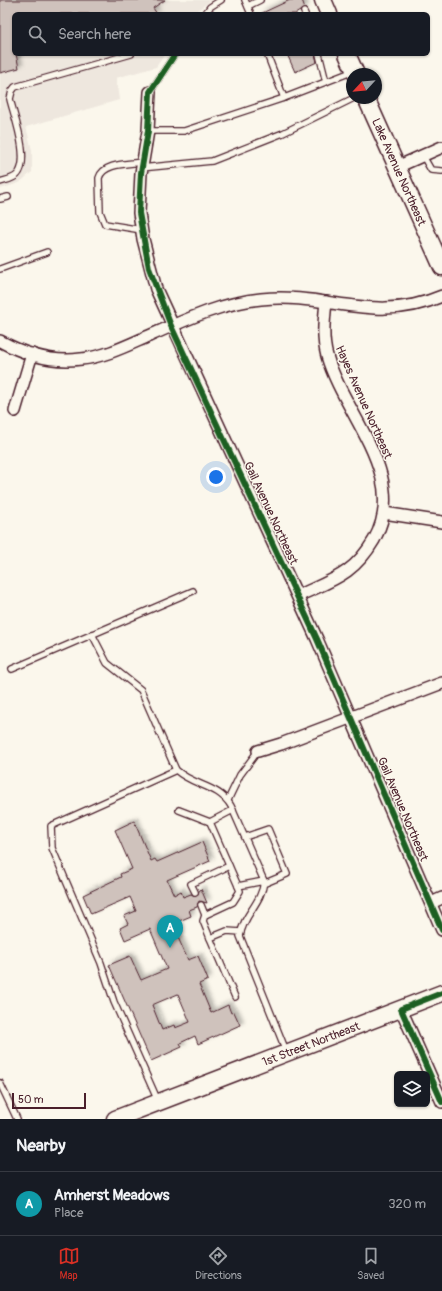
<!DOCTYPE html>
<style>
body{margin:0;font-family:Pangolin,sans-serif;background:#20242c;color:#f1f3f6}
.controls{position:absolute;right:12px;bottom:12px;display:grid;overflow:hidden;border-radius:6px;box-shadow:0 1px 3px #0004}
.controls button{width:36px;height:36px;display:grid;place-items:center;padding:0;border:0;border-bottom:1px solid #363941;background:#171b24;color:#f1f3f6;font:20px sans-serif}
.compass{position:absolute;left:346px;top:68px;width:36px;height:36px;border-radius:50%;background:#171b24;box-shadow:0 1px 3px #0004;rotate:244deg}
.scale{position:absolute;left:12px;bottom:10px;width:74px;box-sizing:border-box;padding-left:4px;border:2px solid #4a1f2b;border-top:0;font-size:11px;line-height:14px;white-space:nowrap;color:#4a1f2b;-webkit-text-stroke:3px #fbf7ec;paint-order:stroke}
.you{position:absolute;left:216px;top:477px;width:14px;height:14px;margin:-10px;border:3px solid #fff;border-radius:50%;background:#1a73e8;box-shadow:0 0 0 6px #1a73e833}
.badge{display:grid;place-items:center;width:26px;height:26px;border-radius:50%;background:#d93025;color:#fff;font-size:13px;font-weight:700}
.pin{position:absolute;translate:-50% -33px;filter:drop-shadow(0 1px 2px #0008)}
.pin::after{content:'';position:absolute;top:21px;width:14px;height:12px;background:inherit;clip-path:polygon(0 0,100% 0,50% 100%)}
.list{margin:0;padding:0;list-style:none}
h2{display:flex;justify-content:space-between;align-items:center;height:52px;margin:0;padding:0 16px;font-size:17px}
h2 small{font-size:13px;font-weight:400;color:#9ea1a6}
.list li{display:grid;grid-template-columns:26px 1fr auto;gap:12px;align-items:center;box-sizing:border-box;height:64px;padding:0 16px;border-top:1px solid #363941}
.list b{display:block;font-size:15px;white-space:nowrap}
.list p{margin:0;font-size:13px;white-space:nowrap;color:#9ea1a6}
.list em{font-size:13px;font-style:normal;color:#9ea1a6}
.icon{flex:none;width:22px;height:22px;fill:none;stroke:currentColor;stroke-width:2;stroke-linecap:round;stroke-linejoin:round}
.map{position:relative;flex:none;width:442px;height:1119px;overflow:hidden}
.search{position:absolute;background:#171b24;box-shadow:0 1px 3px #0004;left:12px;right:12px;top:12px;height:44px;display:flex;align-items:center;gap:10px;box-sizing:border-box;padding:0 14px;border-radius:6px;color:#9ea1a6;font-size:15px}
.sheet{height:116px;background:#171b24}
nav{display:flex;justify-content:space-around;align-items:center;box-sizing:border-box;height:56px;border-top:1px solid #363941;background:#171b24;font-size:11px;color:#9ea1a6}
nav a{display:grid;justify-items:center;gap:2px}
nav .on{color:#d93025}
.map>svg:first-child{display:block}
</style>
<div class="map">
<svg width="442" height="1119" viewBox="0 0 442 1119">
<defs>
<filter id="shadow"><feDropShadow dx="3.5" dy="-3.5" stdDeviation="2" flood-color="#0004"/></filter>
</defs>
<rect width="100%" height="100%" fill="#fbf7ec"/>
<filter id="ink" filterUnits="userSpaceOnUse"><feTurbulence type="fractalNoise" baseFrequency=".025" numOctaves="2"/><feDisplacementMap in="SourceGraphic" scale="8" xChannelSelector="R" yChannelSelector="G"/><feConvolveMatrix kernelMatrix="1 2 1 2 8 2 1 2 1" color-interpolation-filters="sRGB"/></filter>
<g filter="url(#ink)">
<path fill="#eee7de" d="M 0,0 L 211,0 L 193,14 L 14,14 L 14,54 L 165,54 L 156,67 L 116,78 L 119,100 L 26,127 L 32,150 L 32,172 L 19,183 L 0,189 Z"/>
<g fill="#cfc2bc" stroke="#4a1f2b" fill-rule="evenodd" filter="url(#shadow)">
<path d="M 0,0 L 165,0 L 153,8 L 157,14 L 14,14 L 14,54 L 16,54 L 19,68 L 0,73 Z"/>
<path d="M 290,0 L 302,0 L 305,8 L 295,14 L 260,14 Z"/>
<path d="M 287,54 L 315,54 L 317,62 L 295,72 Z"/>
<path d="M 134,821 L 151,861 L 155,859 L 157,862 L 202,842 L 210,861 L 167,880 L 174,895 L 181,891 L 183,897 L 191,894 L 195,896 L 201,889 L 207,903 L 199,901 L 197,907 L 189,910 L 191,916 L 172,924 L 188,960 L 198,956 L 208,980 L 199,984 L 211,1013 L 228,1005 L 231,1013 L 234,1012 L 240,1025 L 198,1044 L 195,1036 L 180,1043 L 182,1047 L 151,1061 L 109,965 L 130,956 L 141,980 L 167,969 L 150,929 L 125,940 L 120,928 L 128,924 L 124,916 L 136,911 L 130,897 L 91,914 L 83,895 L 121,877 L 120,874 L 132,869 L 115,830 ZM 178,994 L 190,1022 L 175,1028 L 174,1025 L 162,1030 L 152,1005 Z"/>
</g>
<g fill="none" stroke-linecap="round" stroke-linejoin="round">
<g stroke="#4a1f2b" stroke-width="8">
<g id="lane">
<path d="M 245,0 L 251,14"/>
<path d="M 248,6 L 260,0"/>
<path d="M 304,12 L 305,14"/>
<path d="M 205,14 L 210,7 L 221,0"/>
<path d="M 267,54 L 284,98 L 354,71"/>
<path d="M 319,54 L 326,82"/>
<path d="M 150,92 L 175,54"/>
<path d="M 148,131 L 184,131 L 284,98"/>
<path d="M 423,156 L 431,170 L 442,171"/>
<path d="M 141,168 L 212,161 L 283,133 L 354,98"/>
<path d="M 0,182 C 6,180 13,179 17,175 C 31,161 14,116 10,99 L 12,91 L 15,87 L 131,54"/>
<path d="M 0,199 L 8,197"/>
<path d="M 142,230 L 105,224 L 100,212 L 99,178 C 103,163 128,164 142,162"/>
<path d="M 0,269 L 47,252"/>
<path d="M 92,634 L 107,663 L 141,690 L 176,770 C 193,786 219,785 231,806 L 264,881 C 262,903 243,915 240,936 L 286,1051"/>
<path d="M 12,669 L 193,591"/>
<path d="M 228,800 L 240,775 L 258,751"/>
<path d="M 179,810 L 210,822"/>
<path d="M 233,810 L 210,822 L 238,886"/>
<path d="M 245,837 L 268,829 L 287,874 L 263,884"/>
<path d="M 195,892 L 191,884 L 229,866"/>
<path d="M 201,905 L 205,915"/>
<path d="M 241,932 L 227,931 L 210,938 L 203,921 L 205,915 L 233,902 L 240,891 L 238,886 L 264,881"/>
<path d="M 210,938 L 235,997"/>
<path d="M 0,1083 L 17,1119"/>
<path d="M 158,1101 L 114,1002 L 101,963 L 52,848 L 51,826 L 176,770"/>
</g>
</g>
<g stroke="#4a1f2b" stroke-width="14">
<g id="street">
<path d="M 150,92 L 148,131 L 141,173 L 139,213 L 143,239 L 156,289 L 317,639 L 442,930"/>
<path d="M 397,167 L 442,147"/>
<path d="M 0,341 C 24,354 53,363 81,359 C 105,357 128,345 149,336 C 185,320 221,303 261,299 C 328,292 374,325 442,296"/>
<path d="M 15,411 L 32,354"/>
<path d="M 384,513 L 442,522"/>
<path d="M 298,596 C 314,588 332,582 347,571 C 358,563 367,552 374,540 C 410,476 344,415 327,356 C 322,338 324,321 326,302"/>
<path d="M 258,751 L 281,744 L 442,683"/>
<path d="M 431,903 L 442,898"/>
<path d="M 401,1009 L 442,1102"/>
</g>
</g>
<g stroke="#4a1f2b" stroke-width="19">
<g id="secondary">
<path d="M 323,0 L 329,14"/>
<path d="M 347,54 L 356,74"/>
<path d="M 366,98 L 442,267"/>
<path d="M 115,1119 L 442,993"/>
</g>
</g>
<use href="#lane" stroke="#fbf7ec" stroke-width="5.5"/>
<use href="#street" stroke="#fbf7ec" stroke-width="11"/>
<use href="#secondary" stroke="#fbf7ec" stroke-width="16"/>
<g stroke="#fbf7ec" stroke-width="8">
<g id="cycleway">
<path d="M 175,54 L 150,92 L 148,131 L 141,173 L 139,213 L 149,268 L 171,326 L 317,639 L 442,930"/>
<path d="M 442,993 L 401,1009 L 442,1102"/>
</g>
</g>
<use href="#cycleway" stroke="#1b5e20" stroke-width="6"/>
</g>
</g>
<g text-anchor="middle" stroke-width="3" stroke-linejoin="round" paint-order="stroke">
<g font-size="12" fill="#4a1f2b" stroke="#fbf7ec">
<text transform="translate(399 172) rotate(66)" y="4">Lake Avenue Northeast</text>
<text transform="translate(364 402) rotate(66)" y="4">Hayes Avenue Northeast</text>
<text transform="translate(271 513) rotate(65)" y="4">Gail Avenue Northeast</text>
<text transform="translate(403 809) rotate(67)" y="4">Gail Avenue Northeast</text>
<text transform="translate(311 1044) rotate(-21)" y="4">1st Street Northeast</text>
</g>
</g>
</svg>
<div class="controls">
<button><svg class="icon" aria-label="layers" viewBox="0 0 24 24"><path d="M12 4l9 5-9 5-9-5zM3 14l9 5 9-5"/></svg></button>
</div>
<svg class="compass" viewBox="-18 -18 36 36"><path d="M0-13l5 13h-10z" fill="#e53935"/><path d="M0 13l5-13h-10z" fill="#9ea1a6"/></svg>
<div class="scale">50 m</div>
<div class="you"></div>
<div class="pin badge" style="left:170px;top:948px;background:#0f9aa8">A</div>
<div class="search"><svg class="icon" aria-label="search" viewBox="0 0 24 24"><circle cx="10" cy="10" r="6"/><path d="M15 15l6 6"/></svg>Search here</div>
</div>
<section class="sheet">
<h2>Nearby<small></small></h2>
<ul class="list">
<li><span class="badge" style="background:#0f9aa8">A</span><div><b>Amherst Meadows</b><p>Place</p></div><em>320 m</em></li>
</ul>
</section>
<nav>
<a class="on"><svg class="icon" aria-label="map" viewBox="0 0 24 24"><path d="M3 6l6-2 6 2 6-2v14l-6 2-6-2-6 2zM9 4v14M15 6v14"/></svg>Map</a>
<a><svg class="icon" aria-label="directions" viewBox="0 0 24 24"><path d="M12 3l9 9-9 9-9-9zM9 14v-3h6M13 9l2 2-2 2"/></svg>Directions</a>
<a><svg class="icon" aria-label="saved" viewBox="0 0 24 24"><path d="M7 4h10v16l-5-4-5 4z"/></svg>Saved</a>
</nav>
